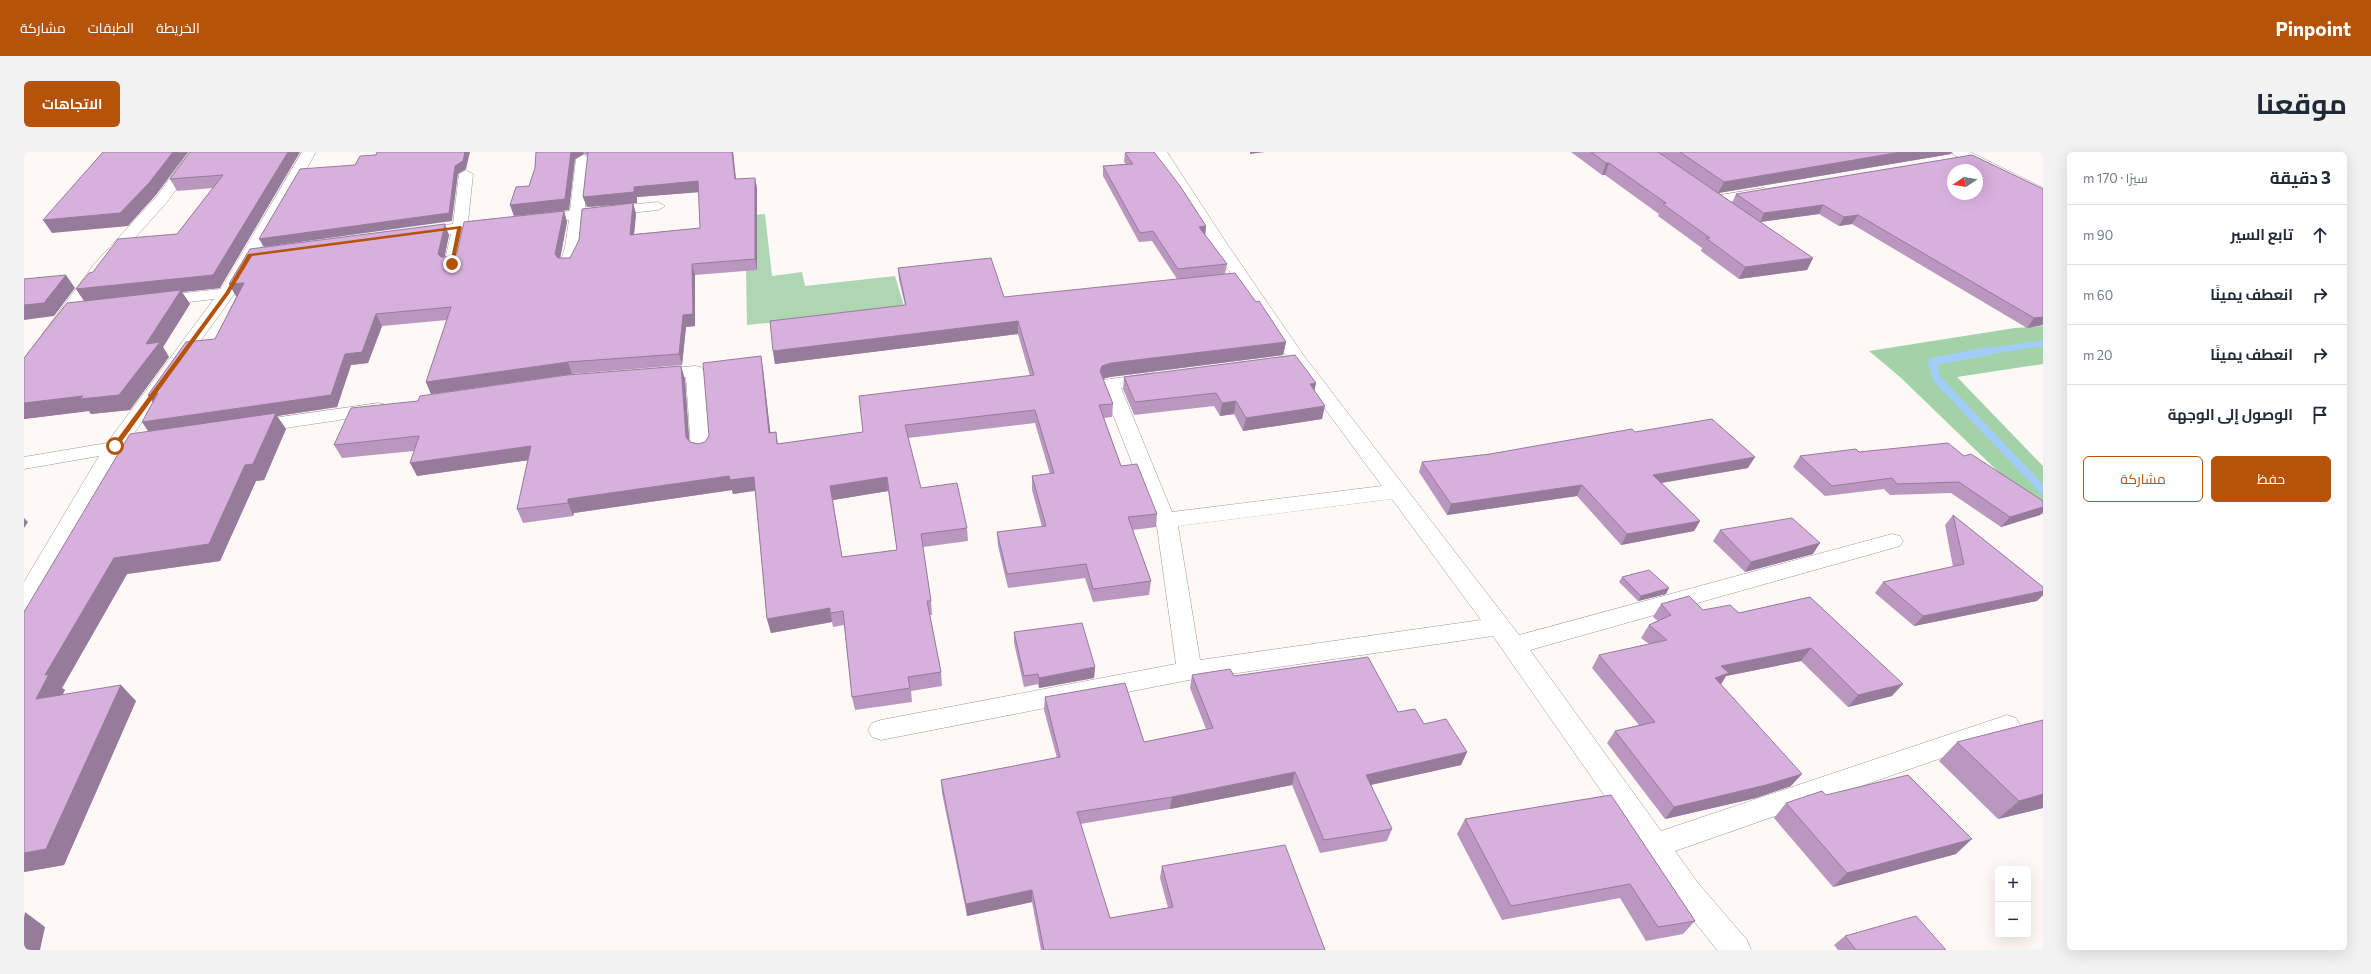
<!DOCTYPE html>
<html lang="ar">
<meta charset="utf-8">
<style>
body{margin:0;font-family:Commissioner,Cairo,sans-serif;background:#f2f2f3;color:#1f2937;direction:rtl}
.controls{position:absolute;right:12px;bottom:12px;display:grid;overflow:hidden;border-radius:6px;box-shadow:0 4px 16px #0002}
.controls button{width:36px;height:36px;display:grid;place-items:center;padding:0;border:0;border-bottom:1px solid #e0e1e3;background:#fff;color:#1f2937;font:20px sans-serif}
.compass{position:absolute;left:1923px;top:12px;width:36px;height:36px;border-radius:50%;background:#fff;box-shadow:0 4px 16px #0002;rotate:258deg}
.stop{position:absolute;width:12px;height:12px;margin:-9px;border:3px solid #b45309;border-radius:50%;background:#fff}
.stop.end{background:#b45309;border-color:#fff;box-shadow:0 1px 4px #0008}
.list{margin:0;padding:0;list-style:none}
h2{display:flex;justify-content:space-between;align-items:center;height:52px;margin:0;padding:0 16px;font-size:17px}
h2 small{font-size:13px;font-weight:400;color:#747a83}
.list li{display:grid;grid-template-columns:26px 1fr auto;gap:12px;align-items:center;box-sizing:border-box;height:60px;padding:0 16px;border-top:1px solid #e0e1e3}
.list b{display:block;font-size:15px;white-space:nowrap}
.list em{font-size:13px;font-style:normal;color:#747a83}
.actions{display:flex;gap:8px;padding:12px 16px}
.actions a{flex:1;padding:9px 0;border:1px solid #b45309;border-radius:6px;text-align:center;font-size:14px;color:#b45309}
.actions .main{background:#b45309;color:#fff}
.icon{flex:none;width:22px;height:22px;fill:none;stroke:currentColor;stroke-width:2;stroke-linecap:round;stroke-linejoin:round}
.map{position:relative;flex:none;width:2019px;height:798px;overflow:hidden;direction:ltr;border-radius:6px}
header{display:flex;align-items:center;gap:24px;box-sizing:border-box;height:56px;padding:0 20px;background:#b45309;color:#fff}
header strong{font-size:19px}
nav{display:flex;gap:22px;margin-inline-start:auto;font-size:14px}
.intro{display:flex;align-items:center;justify-content:space-between;box-sizing:border-box;height:96px;padding:0 24px}
h1{margin:0;font-size:28px}
.button{padding:10px 18px;border-radius:6px;background:#b45309;color:#fff;font-size:14px;font-weight:700}
main{display:flex;gap:24px;padding:0 24px}
aside{flex:1;background:#fff;border-radius:6px;box-shadow:0 4px 16px #0002}
.map>svg:first-child{display:block}
</style>
<header>
<strong>Pinpoint</strong>
<nav><a>الخريطة</a><a>الطبقات</a><a>مشاركة</a></nav>
</header>
<div class="intro"><h1>موقعنا</h1><a class="button">الاتجاهات</a></div>
<main>
<aside>
<h2>3 دقيقة<small>سيرًا · 170 m</small></h2>
<ul class="list">
<li><svg class="icon" aria-label="ahead" viewBox="0 0 24 24"><path d="M12 20V5M6 11l6-6 6 6"/></svg><div><b>تابع السير</b></div><em>90 m</em></li>
<li><svg class="icon" aria-label="right" viewBox="0 0 24 24"><path d="M7 20v-9h11M14 6l5 5-5 5"/></svg><div><b>انعطف يمينًا</b></div><em>60 m</em></li>
<li><svg class="icon" aria-label="right" viewBox="0 0 24 24"><path d="M7 20v-9h11M14 6l5 5-5 5"/></svg><div><b>انعطف يمينًا</b></div><em>20 m</em></li>
<li><svg class="icon" aria-label="arrive" viewBox="0 0 24 24"><path d="M6 21V4h12l-3 4 3 4H6"/></svg><div><b>الوصول إلى الوجهة</b></div></li>
</ul>
<div class="actions"><a class="main">حفظ</a><a>مشاركة</a></div>
</aside>
<div class="map">
<svg width="2019" height="798" viewBox="0 0 2019 798">
<rect width="100%" height="100%" fill="#fef9f7"/>
<path fill="#afd6b3" d="M 741,62 L 748,124 L 778,120 L 781,134 L 871,124 L 881,157 L 723,173 L 721,64 Z"/>
<path fill="#a3d2a8" d="M 2019,174 L 2019,212 L 1933,225 L 2019,314 L 2019,363 L 1876,225 L 1845,199 L 1991,176 Z"/>
<g fill="none" stroke-linecap="round" stroke-linejoin="round">
<path stroke="#a3cdf9" stroke-width="6" d="M 1960,200 L 2019,191"/>
<path stroke="#a3cdf9" stroke-width="8" d="M 1965,199 L 1908,210 L 1913,227 L 2019,338"/>
<g stroke="#a19693" stroke-width="1">
<g id="minor">
<path d="M 165,0 L 179,0 L 143,50 L 83,117 L 6,224 L 0,225 L 0,207 L 71,111 L 133,44 Z"/>
<path d="M 278,0 L 292,0 L 211,141 L 106,287 L 129,283 L 136,285 L 139,289 L 136,293 L 97,301 L 8,456 L 0,458 L 0,430 L 75,304 L 0,317 L 0,305 L 83,291 L 190,147 L 131,154 L 125,153 L 123,149 L 125,145 L 131,144 L 197,137 Z"/>
<path d="M 1129,0 L 1143,0 L 1203,92 L 1280,204 L 1495,483 L 1868,382 L 1876,384 L 1879,389 L 1876,394 L 1506,498 L 1637,679 L 1983,563 L 1992,566 L 1996,573 L 1992,580 L 1651,699 L 1674,731 L 1723,788 L 1727,798 L 1693,798 L 1654,749 L 1469,484 L 1165,528 L 857,588 L 848,585 L 844,578 L 848,571 L 857,568 L 1152,512 L 1133,375 L 1077,232 L 1079,228 L 1129,221 L 1136,223 L 1138,227 L 1136,231 L 1097,236 L 1148,360 L 1358,334 L 1265,208 L 1187,92 ZM 1368,347 L 1457,468 L 1176,508 L 1154,374 Z"/>
<path d="M 1928,0 L 1946,0 L 2019,36 L 2019,46 L 1930,3 Z"/>
<path d="M 559,3 L 566,7 L 561,57 L 634,50 L 641,54 L 634,58 L 560,66 C 558,82 559,103 550,116 L 538,116 L 536,113 L 541,95 L 545,68 L 512,72 L 504,67 L 512,62 L 546,59 L 552,7 Z"/>
<path d="M 442,18 L 449,22 L 444,70 L 468,67 L 476,72 L 468,77 L 443,80 L 436,112 L 434,115 L 422,115 L 420,112 L 427,82 L 393,86 L 385,81 L 393,76 L 429,72 L 435,22 Z"/>
<path d="M 1740,36 L 1747,40 L 1745,43 L 1690,52 L 1683,48 L 1690,44 Z"/>
<path d="M 671,214 L 677,215 L 680,219 L 687,298 L 684,302 L 677,304 L 670,302 L 667,298 L 662,225 L 629,228 L 623,227 L 620,223 L 623,219 L 629,218 Z"/>
<path d="M 355,251 L 362,253 L 365,257 L 362,261 L 228,281 L 221,279 L 218,275 L 221,271 L 228,269 Z"/>
</g>
</g>
<use href="#minor" fill="#fff" fill-rule="evenodd"/>
</g>
<g fill="#ba97be" fill-rule="evenodd">
<path d="M 276,0 L 196,136 L 158,140 L 166,152 L 139,195 L 145,205 L 106,258 L 67,262 L 65,259 L 0,267 L 0,206 L 60,149 L 52,137 L 69,120 L 153,82 L 189,36 L 153,39 L 146,27 Z"/>
<path d="M 512,0 L 709,0 L 712,27 L 733,36 L 733,118 L 671,123 L 671,174 L 662,175 L 658,213 L 548,222 L 407,242 L 402,230 L 423,168 L 358,174 L 344,211 L 327,213 L 313,255 L 253,264 L 262,277 L 240,328 L 232,329 L 196,409 L 103,422 L 38,536 L 41,538 L 38,543 L 112,549 L 40,713 L 0,720 L 0,460 L 125,279 L 129,251 L 124,243 L 191,187 L 213,143 L 212,144 L 205,132 L 425,83 L 420,105 L 429,105 L 540,59 L 543,70 L 536,106 L 546,106 L 609,51 L 612,62 L 610,82 L 676,76 L 675,40 L 613,45 L 613,51 L 563,55 L 559,45 L 564,4 L 560,2 L 551,7 L 545,58 L 490,64 L 486,53 L 505,34 L 511,16 Z"/>
<path d="M 1547,0 L 1928,0 L 1927,2 L 1695,41 L 1708,51 L 1712,42 L 2019,37 L 2019,173 L 2003,176 L 1828,72 L 1815,74 L 1795,62 L 1736,70 L 1789,106 L 1783,118 L 1715,127 L 1677,99 L 1678,96 L 1634,64 L 1635,62 L 1581,23 L 1578,23 Z"/>
<path d="M 1101,1 L 1182,74 L 1181,83 L 1203,112 L 1201,122 L 1153,127 L 1128,89 L 1115,90 L 1079,24 L 1079,14 L 1102,12 L 1100,10 Z"/>
<path d="M 874,116 L 980,145 L 1262,190 L 1259,203 L 1086,225 L 1079,227 L 1089,252 L 1088,265 L 1080,266 L 1097,314 L 1133,362 L 1132,375 L 1109,378 L 1127,429 L 1125,443 L 1069,450 L 1061,426 L 984,436 L 974,394 L 973,380 L 1018,375 L 1008,338 L 1008,324 L 1026,322 L 1011,271 L 884,286 L 897,336 L 943,376 L 944,389 L 899,395 L 907,449 L 908,463 L 906,463 L 917,520 L 918,534 L 887,539 L 888,550 L 831,558 L 828,545 L 820,473 L 809,475 L 808,470 L 747,481 L 743,467 L 731,339 L 709,342 L 708,338 L 550,361 L 549,364 L 499,371 L 493,357 L 504,308 L 393,324 L 390,299 L 318,306 L 310,293 L 661,227 L 665,289 L 666,290 L 674,292 L 681,290 L 685,284 L 737,204 L 739,217 L 746,281 L 752,280 L 754,292 L 839,280 L 1006,224 L 994,182 L 751,212 L 749,199 L 881,153 L 875,128 ZM 864,339 L 873,398 L 818,405 L 809,348 Z"/>
<path d="M 1100,225 L 1292,231 L 1290,239 L 1298,267 L 1219,279 L 1210,262 L 1196,264 L 1190,254 L 1110,263 L 1099,237 Z"/>
<path d="M 1611,280 L 1724,316 L 1638,331 L 1676,369 L 1670,379 L 1597,393 L 1553,344 L 1423,363 L 1395,320 L 1398,310 L 1466,302 Z"/>
<path d="M 1835,300 L 1940,304 L 2019,349 L 2019,360 L 2016,363 L 1977,375 L 1927,341 L 1866,343 L 1860,337 L 1801,344 L 1769,315 L 1776,304 Z"/>
<path d="M 1929,363 L 2019,435 L 2019,443 L 2013,449 L 1890,474 L 1851,441 L 1859,430 L 1929,415 L 1921,373 Z"/>
<path d="M 1696,378 L 1789,402 L 1721,420 L 1689,389 Z"/>
<path d="M 1598,425 L 1642,442 L 1614,449 L 1595,430 Z"/>
<path d="M 1786,445 L 1868,544 L 1824,555 L 1777,509 L 1702,524 L 1697,532 L 1767,634 L 1732,646 L 1641,667 L 1583,591 L 1591,579 L 1615,573 L 1568,516 L 1575,503 L 1625,492 L 1617,486 L 1625,473 L 1634,469 L 1629,465 L 1637,452 L 1679,458 L 1715,461 Z"/>
<path d="M 990,480 L 1071,515 L 1070,526 L 1015,536 L 1014,532 L 1000,535 L 990,491 Z"/>
<path d="M 1168,523 L 1210,524 L 1374,560 L 1400,572 L 1443,600 L 1437,613 L 1347,633 L 1368,677 L 1363,689 L 1296,701 L 1268,633 L 1146,657 L 1056,672 L 1086,766 L 1144,756 L 1136,726 L 1138,714 L 1301,798 L 1017,798 L 1008,750 L 943,764 L 918,641 L 917,628 L 1033,606 L 1020,558 L 1021,545 L 1120,590 L 1182,577 L 1166,536 Z"/>
<path d="M 1933,590 L 2019,656 L 1974,667 L 1915,609 Z"/>
<path d="M 1587,643 L 1671,769 L 1659,782 L 1622,789 L 1596,746 L 1478,768 L 1433,682 L 1441,667 Z"/>
<path d="M 1802,643 L 1932,702 L 1809,735 L 1750,666 L 1762,651 Z"/>
<path d="M 1821,784 L 1922,798 L 1814,798 L 1810,793 Z"/>
</g>
<g fill="#977b9b">
<path d="M 149,0 L 164,0 L 132,43 L 104,74 L 28,81 L 19,68 Z"/>
<path d="M 264,0 L 276,0 L 196,136 L 158,140 L 166,152 L 139,195 L 145,205 L 106,258 L 67,262 L 65,259 L 0,267 L 0,251 L 122,192 L 61,150 L 52,137 L 189,123 Z"/>
<path d="M 441,0 L 446,0 L 442,17 L 434,22 L 428,69 L 240,95 L 235,87 L 431,14 Z"/>
<path d="M 547,0 L 559,0 L 560,2 L 551,7 L 545,58 L 490,64 L 486,53 Z"/>
<path d="M 708,0 L 709,0 L 713,38 L 711,27 Z"/>
<path d="M 1226,0 L 1241,0 L 1226,2 Z"/>
<path d="M 1877,0 L 1928,0 L 1927,2 L 1694,41 L 1700,30 Z"/>
<path d="M 1582,11 L 1585,11 L 1581,23 L 1578,23 Z"/>
<path d="M 731,26 L 733,36 L 733,118 L 731,107 Z"/>
<path d="M 674,29 L 677,40 L 613,45 L 613,51 L 563,55 L 559,45 L 610,35 Z"/>
<path d="M 609,51 L 612,62 L 609,93 L 606,83 Z"/>
<path d="M 1799,53 L 1795,62 L 1736,70 L 1740,61 Z"/>
<path d="M 540,59 L 543,70 L 535,113 L 531,102 Z"/>
<path d="M 1834,63 L 1828,72 L 1815,74 L 1820,65 Z"/>
<path d="M 421,72 L 425,83 L 419,113 L 414,102 Z"/>
<path d="M 1182,74 L 1181,84 L 1175,75 Z"/>
<path d="M 1789,106 L 1783,118 L 1715,127 L 1721,115 Z"/>
<path d="M 668,112 L 671,123 L 671,174 L 662,175 L 658,213 L 655,202 L 659,163 Z"/>
<path d="M 42,123 L 51,136 L 30,164 L 0,168 L 0,153 Z"/>
<path d="M 220,131 L 226,142 L 212,144 L 205,132 Z"/>
<path d="M 352,162 L 358,174 L 344,211 L 327,213 L 313,255 L 253,264 L 262,277 L 240,328 L 232,329 L 196,409 L 103,422 L 38,536 L 41,538 L 28,563 L 12,547 L 21,523 L 126,282 L 118,270 L 321,202 Z"/>
<path d="M 2019,165 L 2019,173 L 2003,176 L 2010,166 Z"/>
<path d="M 994,169 L 994,182 L 751,212 L 749,199 Z"/>
<path d="M 1262,190 L 1259,203 L 1086,225 L 1078,227 L 1076,219 L 1078,214 L 1087,211 Z"/>
<path d="M 737,204 L 739,217 L 748,294 L 745,281 Z"/>
<path d="M 544,210 L 548,222 L 407,242 L 402,230 Z"/>
<path d="M 657,214 L 661,227 L 666,298 L 662,285 Z"/>
<path d="M 1292,231 L 1289,244 L 1286,232 Z"/>
<path d="M 134,241 L 132,254 L 124,243 Z"/>
<path d="M 1212,249 L 1210,262 L 1196,264 L 1198,251 Z"/>
<path d="M 1301,254 L 1298,267 L 1219,279 L 1222,266 Z"/>
<path d="M 507,294 L 513,307 L 393,324 L 386,311 Z"/>
<path d="M 1731,305 L 1724,316 L 1624,333 L 1629,323 Z"/>
<path d="M 705,324 L 730,325 L 733,338 L 709,342 L 708,338 L 550,361 L 549,364 L 544,351 L 544,347 Z"/>
<path d="M 863,325 L 864,339 L 809,348 L 806,334 Z"/>
<path d="M 1558,333 L 1553,344 L 1423,363 L 1427,352 Z"/>
<path d="M 2019,355 L 2019,360 L 2016,363 L 1977,375 L 1986,365 Z"/>
<path d="M 0,366 L 4,370 L 0,376 Z"/>
<path d="M 1676,369 L 1670,379 L 1597,393 L 1603,382 Z"/>
<path d="M 1796,391 L 1789,402 L 1721,420 L 1727,410 Z"/>
<path d="M 1645,436 L 1642,442 L 1614,449 L 1617,444 Z"/>
<path d="M 2019,439 L 2019,443 L 2013,449 L 1890,474 L 1899,464 Z"/>
<path d="M 806,456 L 808,470 L 747,481 L 743,467 Z"/>
<path d="M 1787,496 L 1777,509 L 1702,524 L 1696,534 L 1683,539 L 1697,514 Z"/>
<path d="M 1071,515 L 1070,526 L 1015,536 L 1015,526 Z"/>
<path d="M 1879,532 L 1868,544 L 1824,555 L 1834,543 Z"/>
<path d="M 97,533 L 112,549 L 40,713 L 0,720 L 0,701 Z"/>
<path d="M 1443,600 L 1437,613 L 1337,635 L 1342,623 Z"/>
<path d="M 1271,620 L 1268,633 L 1146,657 L 1148,645 Z"/>
<path d="M 1778,622 L 1767,634 L 1732,646 L 1641,667 L 1650,655 Z"/>
<path d="M 2019,642 L 2019,656 L 1974,667 L 1995,649 Z"/>
<path d="M 1948,687 L 1932,702 L 1809,735 L 1823,721 Z"/>
<path d="M 1008,738 L 1008,750 L 943,764 L 942,752 Z"/>
<path d="M 1,760 L 21,775 L 16,798 L 0,798 L 0,766 Z"/>
</g>
<g fill="#d8b0dd" stroke="#977b9b" fill-rule="evenodd">
<path d="M 79,0 L 149,0 L 125,31 L 96,61 L 19,68 Z"/>
<path d="M 166,0 L 264,0 L 189,123 L 52,137 L 65,121 L 69,120 L 94,87 L 153,82 L 199,23 L 146,27 Z"/>
<path d="M 353,0 L 441,0 L 439,9 L 431,14 L 425,61 L 235,87 L 276,17 L 331,13 L 336,4 L 352,3 Z"/>
<path d="M 512,0 L 547,0 L 541,47 L 486,53 L 492,35 L 505,34 L 511,16 Z"/>
<path d="M 564,0 L 708,0 L 711,27 L 731,26 L 731,107 L 668,112 L 669,162 L 659,163 L 655,202 L 544,210 L 402,230 L 427,155 L 352,162 L 338,200 L 321,202 L 307,243 L 118,270 L 134,241 L 124,243 L 162,190 L 191,187 L 220,131 L 205,132 L 226,97 L 421,72 L 414,102 L 417,105 L 429,105 L 433,101 L 440,70 L 540,59 L 531,102 L 534,106 L 546,106 L 555,88 L 558,57 L 609,51 L 606,83 L 676,76 L 674,29 L 610,35 L 610,40 L 559,45 Z"/>
<path d="M 1107,0 L 1130,0 L 1156,34 L 1182,74 L 1175,75 L 1203,112 L 1154,117 L 1129,79 L 1116,81 L 1079,14 L 1109,12 L 1101,1 Z"/>
<path d="M 1567,0 L 1634,0 L 1789,106 L 1721,115 L 1682,86 L 1686,86 L 1639,52 L 1642,51 L 1585,11 L 1582,11 Z"/>
<path d="M 1656,0 L 1877,0 L 1700,30 Z"/>
<path d="M 1948,3 L 2019,37 L 2019,165 L 2010,166 L 1834,63 L 1820,65 L 1799,53 L 1740,61 L 1712,42 ZM 1929,18 L 1953,18 L 1953,42 L 1929,42 Z"/>
<path d="M 967,106 L 980,145 L 1211,121 L 1232,150 L 1235,149 L 1262,190 L 1087,211 L 1078,214 L 1076,219 L 1089,252 L 1075,253 L 1097,314 L 1113,312 L 1133,362 L 1104,365 L 1127,429 L 1069,437 L 1062,412 L 983,422 L 973,380 L 1022,374 L 1008,324 L 1030,321 L 1011,258 L 881,273 L 897,336 L 933,331 L 943,376 L 897,382 L 907,449 L 903,449 L 917,520 L 884,525 L 886,536 L 828,545 L 819,459 L 806,461 L 806,456 L 743,467 L 730,325 L 706,328 L 705,324 L 544,347 L 544,351 L 493,357 L 507,294 L 386,311 L 395,284 L 310,293 L 327,256 L 394,249 L 396,244 L 543,223 L 657,214 L 662,285 L 666,290 L 674,292 L 681,290 L 685,284 L 679,211 L 737,204 L 745,281 L 752,280 L 753,292 L 839,280 L 835,244 L 1010,223 L 994,169 L 749,199 L 746,169 L 882,153 L 874,116 ZM 863,325 L 873,398 L 818,405 L 806,334 Z"/>
<path d="M 42,123 L 20,151 L 0,153 L 0,127 Z"/>
<path d="M 157,138 L 122,192 L 136,190 L 95,243 L 56,247 L 59,244 L 0,251 L 0,206 L 43,151 Z"/>
<path d="M 1271,203 L 1292,231 L 1286,232 L 1301,254 L 1222,266 L 1212,249 L 1198,251 L 1192,241 L 1111,250 L 1100,225 Z"/>
<path d="M 252,261 L 229,312 L 221,313 L 185,392 L 90,406 L 21,523 L 25,522 L 12,547 L 97,533 L 22,697 L 0,701 L 0,460 L 106,282 Z"/>
<path d="M 1688,267 L 1731,305 L 1629,323 L 1676,369 L 1603,382 L 1558,333 L 1427,352 L 1398,310 L 1466,302 L 1608,277 L 1611,280 Z"/>
<path d="M 1924,291 L 1940,304 L 1947,302 L 2019,349 L 2019,355 L 1986,365 L 1935,330 L 1873,332 L 1868,326 L 1808,334 L 1776,304 L 1832,297 L 1835,300 Z"/>
<path d="M 1929,363 L 2019,435 L 2019,439 L 1899,464 L 1859,430 L 1940,412 Z"/>
<path d="M 1768,366 L 1796,391 L 1727,410 L 1696,378 Z"/>
<path d="M 1625,418 L 1645,436 L 1617,444 L 1598,425 Z"/>
<path d="M 1665,444 L 1679,458 L 1706,453 L 1715,461 L 1786,445 L 1879,532 L 1834,543 L 1787,496 L 1697,514 L 1705,521 L 1691,526 L 1778,622 L 1742,633 L 1650,655 L 1591,579 L 1631,570 L 1575,503 L 1643,488 L 1625,473 L 1647,463 L 1637,452 Z"/>
<path d="M 1058,471 L 1071,515 L 1015,526 L 1014,522 L 1000,524 L 990,480 Z"/>
<path d="M 1344,505 L 1374,560 L 1391,557 L 1400,572 L 1422,567 L 1443,600 L 1342,623 L 1368,677 L 1300,688 L 1271,620 L 1148,645 L 1053,660 L 1086,766 L 1149,755 L 1138,714 L 1261,693 L 1301,798 L 1020,798 L 1008,738 L 942,752 L 917,628 L 1036,605 L 1021,545 L 1101,531 L 1120,590 L 1189,576 L 1168,523 L 1206,517 L 1210,524 Z"/>
<path d="M 2019,568 L 2019,642 L 1995,649 L 1933,590 Z"/>
<path d="M 1884,623 L 1948,687 L 1823,721 L 1762,651 L 1798,639 L 1802,643 Z"/>
<path d="M 1587,643 L 1671,769 L 1634,775 L 1606,732 L 1487,754 L 1441,667 Z"/>
<path d="M 1892,764 L 1922,798 L 1832,798 L 1821,784 Z"/>
</g>
<path fill="#b45309" d="M 436,74 L 438,75 L 430,112 L 428,114 L 426,112 L 433,77 L 228,104 L 205,142 L 93,296 L 88,294 L 201,141 L 224,102 Z"/>
</svg>
<div class="controls">
<button>+</button>
<button>−</button>
</div>
<svg class="compass" viewBox="-18 -18 36 36"><path d="M0-13l5 13h-10z" fill="#e53935"/><path d="M0 13l5-13h-10z" fill="#747a83"/></svg>
<div class="stop" style="left:91px;top:294px"></div>
<div class="stop end" style="left:428px;top:112px"></div>
</div>
</main>
